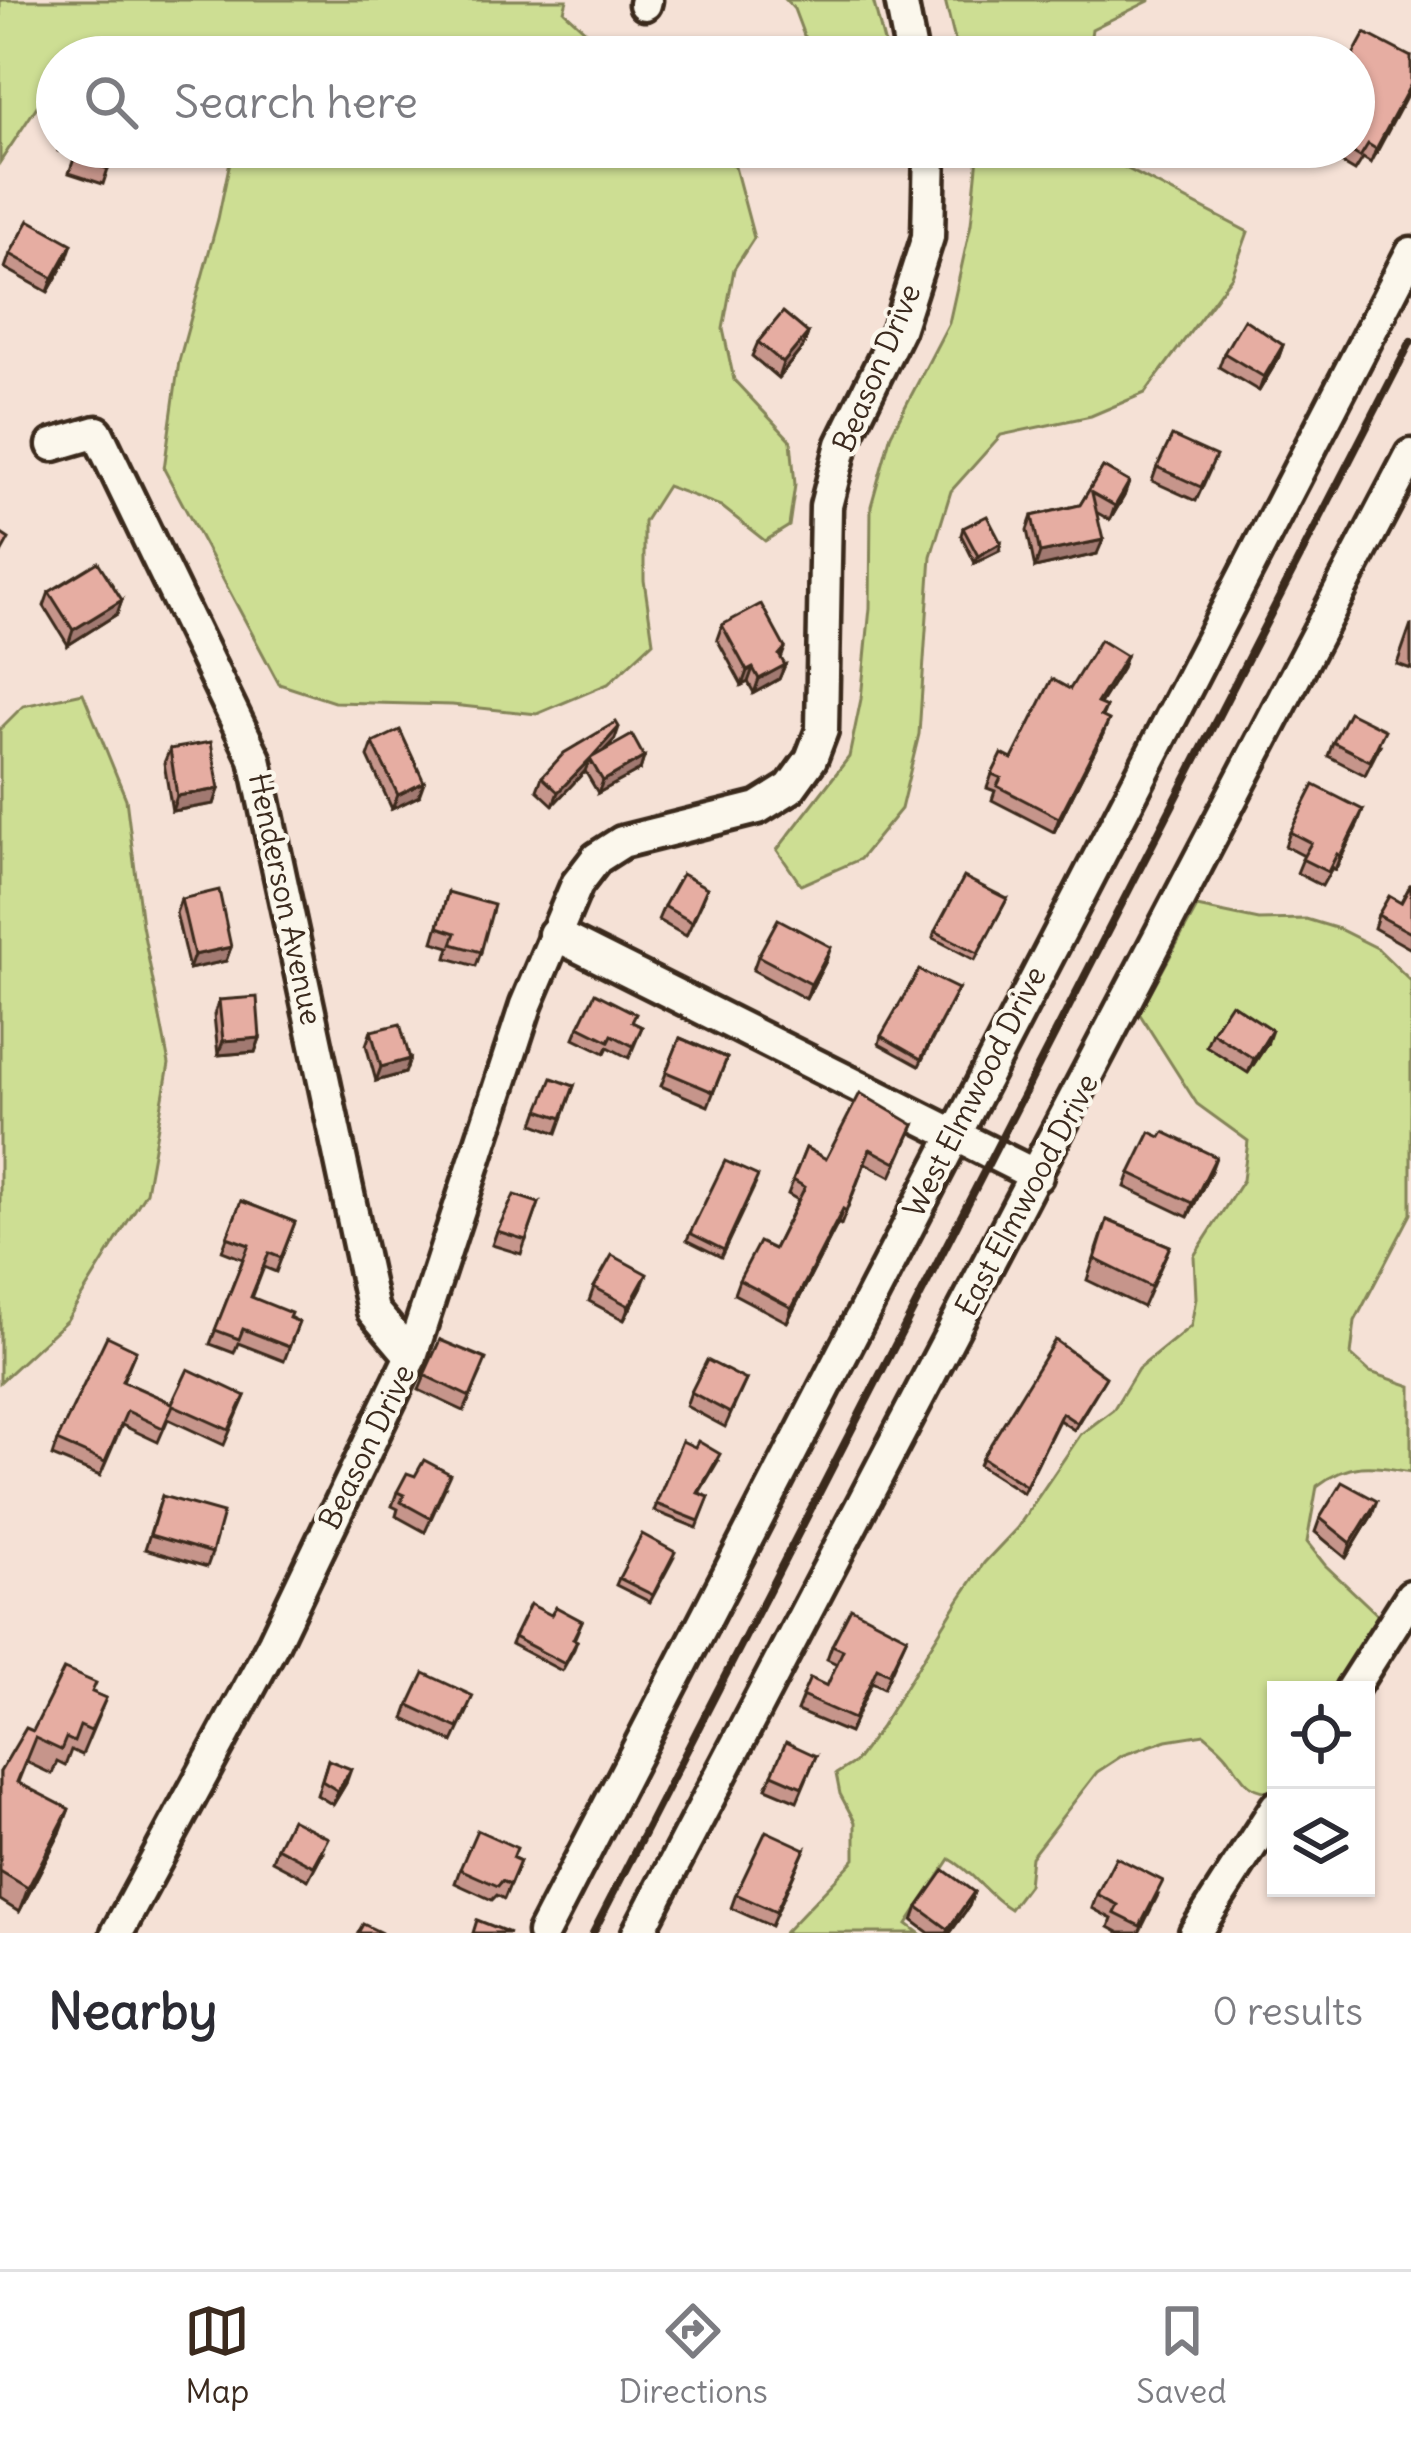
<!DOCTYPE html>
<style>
body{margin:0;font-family:Delius,sans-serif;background:#f2f2f3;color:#2b2b33}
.controls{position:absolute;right:36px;bottom:36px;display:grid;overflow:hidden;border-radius:0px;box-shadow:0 3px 9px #0004}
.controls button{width:108px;height:108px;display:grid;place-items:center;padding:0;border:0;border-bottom:3px solid #e1e1e2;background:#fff;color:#2b2b33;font:60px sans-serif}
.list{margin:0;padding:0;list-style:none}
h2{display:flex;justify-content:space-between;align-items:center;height:156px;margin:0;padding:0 48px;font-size:51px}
h2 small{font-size:39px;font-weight:400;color:#7c7c81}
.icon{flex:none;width:66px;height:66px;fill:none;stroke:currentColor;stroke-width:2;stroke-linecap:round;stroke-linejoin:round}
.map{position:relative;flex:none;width:1411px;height:1933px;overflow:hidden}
.search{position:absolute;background:#fff;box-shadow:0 3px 9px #0004;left:36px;right:36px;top:36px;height:132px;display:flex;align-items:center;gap:30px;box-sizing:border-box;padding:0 42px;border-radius:66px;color:#7c7c81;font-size:45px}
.sheet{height:336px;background:#fff}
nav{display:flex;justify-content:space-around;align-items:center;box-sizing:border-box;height:168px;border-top:3px solid #e1e1e2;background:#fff;font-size:33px;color:#7c7c81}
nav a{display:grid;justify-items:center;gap:6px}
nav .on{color:#3b2a1e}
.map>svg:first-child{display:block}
</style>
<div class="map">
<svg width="1411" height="1933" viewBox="0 0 1411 1933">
<rect width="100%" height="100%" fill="#f5e1d6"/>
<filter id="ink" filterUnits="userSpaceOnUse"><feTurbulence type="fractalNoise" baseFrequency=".00833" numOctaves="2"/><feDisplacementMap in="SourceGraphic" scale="24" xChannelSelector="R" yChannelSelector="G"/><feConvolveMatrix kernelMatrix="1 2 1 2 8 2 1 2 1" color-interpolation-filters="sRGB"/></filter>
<g filter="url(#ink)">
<g fill="#cdde93" stroke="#848458" stroke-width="3">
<path d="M 0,0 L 567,0 L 564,11 L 614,57 L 57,57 L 57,76 L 0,162 Z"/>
<path d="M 786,0 L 873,0 L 888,57 L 812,57 L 794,9 Z"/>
<path d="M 945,0 L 1151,0 L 1092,29 L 1088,57 L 959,57 Z"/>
<path d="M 233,147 L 718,147 L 735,167 L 754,238 L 734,269 L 723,329 L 734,380 L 791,441 L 795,485 L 789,526 L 765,541 L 721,506 L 667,486 L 644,522 L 644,580 L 653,642 L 608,684 L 537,714 L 452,705 L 334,702 L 279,684 L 164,469 L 179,361 L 218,219 Z"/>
<path d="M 979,147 L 1095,147 L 1097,153 L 1248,232 L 1232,276 L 1145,393 L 1091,416 L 1001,435 L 951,491 L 931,556 L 919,734 L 901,809 L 860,859 L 801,885 L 777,850 L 849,757 L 861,699 L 870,608 L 871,506 L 891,434 L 949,323 L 971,224 Z"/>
<path d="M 83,693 L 126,799 L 142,925 L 169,1064 L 146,1192 L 67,1320 L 0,1382 L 0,729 L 23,706 Z"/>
<path d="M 1197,907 L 1259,920 L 1306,919 L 1339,929 L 1377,948 L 1411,981 L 1411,1214 L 1355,1321 L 1351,1355 L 1370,1372 L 1411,1386 L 1411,1472 C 1371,1465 1350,1461 1317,1486 L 1307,1542 L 1325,1565 L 1382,1619 L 1339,1690 L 1276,1690 L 1276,1792 C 1246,1792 1244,1779 1228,1757 C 1222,1749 1212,1741 1204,1734 L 1167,1740 L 1123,1755 L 1097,1772 L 1031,1857 L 1028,1885 L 1010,1909 C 985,1894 975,1873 950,1859 L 907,1924 L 919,1933 L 784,1933 L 855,1859 L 855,1822 L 840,1794 L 836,1774 L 855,1762 L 880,1728 L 959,1600 L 984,1563 L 1017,1528 L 1081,1434 L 1113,1410 L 1138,1369 L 1191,1326 L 1196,1298 L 1194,1256 L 1243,1180 L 1248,1141 L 1197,1104 L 1139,1013 Z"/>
</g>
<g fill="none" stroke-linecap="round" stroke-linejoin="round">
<g stroke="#3b2a1e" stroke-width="39">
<g id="street">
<path d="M 901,0 L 912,57"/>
<path d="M 645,4 L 646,0"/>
<path d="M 53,445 L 97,432 L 255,759 L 373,1311 L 411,1356"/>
<path d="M 554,934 L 1037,1176"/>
<path d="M 1351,1690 L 1411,1596"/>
<path d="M 117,1933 L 274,1642 L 411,1356 L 526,1005 L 577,884 L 597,858 L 622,842 L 758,808 L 790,788 L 811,759 L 822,730 L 826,506 L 842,444 L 898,330 L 928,237 L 930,147"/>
<path d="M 543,1933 L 1411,253"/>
<path d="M 638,1933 L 1411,455"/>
<path d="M 1195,1933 L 1276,1807"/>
</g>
</g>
<use href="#street" stroke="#fbf7ec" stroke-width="30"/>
<path stroke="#3b2a1e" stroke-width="8" d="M 593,1933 L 1411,341"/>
</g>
<g fill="#c6958b" stroke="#3b2a1e" stroke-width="3">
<path d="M 1354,57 L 1411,57 L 1371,163 L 1363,158 L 1355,171 L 1323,152 L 1325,147 L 1354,147 Z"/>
<path d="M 59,147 L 115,147 L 103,184 L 69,173 L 75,156 L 58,151 Z"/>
<path d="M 10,254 L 67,258 L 48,292 L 5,268 Z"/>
<path d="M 808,333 L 803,347 L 778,378 L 752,356 L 758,342 Z"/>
<path d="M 1283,345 L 1278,359 L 1259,391 L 1219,367 L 1224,353 Z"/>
<path d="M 1103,467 L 1129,482 L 1124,496 L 1110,520 L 1096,512 L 1097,554 L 1035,568 L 1027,530 L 1032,516 L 1080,505 Z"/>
<path d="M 1157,467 L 1210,470 L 1196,501 L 1152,481 Z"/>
<path d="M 963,528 L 999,551 L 975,563 L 961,535 Z"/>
<path d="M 49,592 L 122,600 L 117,614 L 68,645 L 44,606 Z"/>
<path d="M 1411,624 L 1411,669 L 1397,664 Z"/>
<path d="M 722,625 L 785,648 L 781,659 L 785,665 L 779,679 L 754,693 L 748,682 L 742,685 L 717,639 Z"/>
<path d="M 1126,656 L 1121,670 L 1099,704 L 1106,707 L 1102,717 L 1103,734 L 1054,832 L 992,800 L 995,791 L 987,788 L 992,774 L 1012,759 L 1070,689 Z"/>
<path d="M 615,739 L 606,749 L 644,757 L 640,770 L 598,793 L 585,771 L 553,805 L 537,790 L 542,777 Z"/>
<path d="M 1333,742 L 1380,745 L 1365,775 L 1328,756 Z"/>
<path d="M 373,743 L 419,796 L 392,809 L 368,757 Z"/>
<path d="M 170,749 L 219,789 L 214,804 L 172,811 L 164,763 Z"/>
<path d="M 1363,810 L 1335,870 L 1332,868 L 1322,886 L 1297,873 L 1304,856 L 1285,846 L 1290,832 Z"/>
<path d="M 1411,884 L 1411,949 L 1374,928 L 1378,915 L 1401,903 Z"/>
<path d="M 448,892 L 481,952 L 476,966 L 447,958 L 450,947 L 433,942 Z"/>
<path d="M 181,899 L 231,947 L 226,961 L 189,969 L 176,913 Z"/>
<path d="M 1007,899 L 975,960 L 933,938 L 935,931 Z"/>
<path d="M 702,902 L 686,936 L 658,920 L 664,906 Z"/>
<path d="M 758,956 L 826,961 L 806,999 L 753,970 Z"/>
<path d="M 958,989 L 919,1066 L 879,1044 L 881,1036 Z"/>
<path d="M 219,1000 L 260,1038 L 255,1052 L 218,1055 L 214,1015 Z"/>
<path d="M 632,1022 L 642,1027 L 629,1058 L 608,1047 L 605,1053 L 574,1038 L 579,1026 Z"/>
<path d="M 371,1031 L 410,1059 L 405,1073 L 376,1081 L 366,1045 Z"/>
<path d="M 1212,1032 L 1267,1044 L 1248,1073 L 1206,1046 Z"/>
<path d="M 680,1038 L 727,1058 L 708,1106 L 661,1086 Z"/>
<path d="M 574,1086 L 557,1133 L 534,1124 L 539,1110 Z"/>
<path d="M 914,1125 L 891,1177 L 865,1163 L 841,1225 L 838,1223 L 787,1322 L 734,1294 L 739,1280 L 774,1249 L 798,1200 L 788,1194 L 806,1148 L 826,1159 Z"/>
<path d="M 1211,1171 L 1188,1217 L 1125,1187 L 1130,1173 Z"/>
<path d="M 756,1183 L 721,1257 L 687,1240 L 690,1233 Z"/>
<path d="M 241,1201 L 295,1222 L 276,1272 L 264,1267 L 252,1298 L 299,1322 L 284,1361 L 238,1343 L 234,1353 L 210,1344 L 243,1259 L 222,1251 Z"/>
<path d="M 539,1203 L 521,1254 L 492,1245 L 497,1231 Z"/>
<path d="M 1107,1220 L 1170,1246 L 1143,1307 L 1087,1280 Z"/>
<path d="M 594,1287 L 641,1288 L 624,1320 L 589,1301 Z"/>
<path d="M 440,1340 L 481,1373 L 464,1411 L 419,1390 Z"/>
<path d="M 136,1350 L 123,1381 L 172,1403 L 245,1396 L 224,1445 L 168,1419 L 158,1442 L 122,1425 L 100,1476 L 52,1456 L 57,1441 Z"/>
<path d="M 1106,1377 L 1074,1430 L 1059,1420 L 1023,1493 L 979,1465 L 982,1458 Z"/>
<path d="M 746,1380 L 725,1427 L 686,1406 L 691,1392 Z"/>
<path d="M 682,1441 L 718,1461 L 699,1493 L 709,1497 L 697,1528 L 654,1511 Z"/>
<path d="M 445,1488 L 425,1532 L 396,1516 L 398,1509 L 392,1506 L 397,1492 Z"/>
<path d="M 162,1496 L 212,1553 L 207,1567 L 145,1549 Z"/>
<path d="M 1372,1515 L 1346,1558 L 1315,1532 L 1320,1518 Z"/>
<path d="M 673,1559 L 650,1602 L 616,1585 L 619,1578 Z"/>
<path d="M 551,1615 L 582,1621 L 574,1640 L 577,1641 L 574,1649 L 562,1671 L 511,1644 L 514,1637 Z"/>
<path d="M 907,1637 L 884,1688 L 872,1682 L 849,1733 L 797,1711 L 810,1678 L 827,1686 L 837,1664 L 827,1659 L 832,1645 Z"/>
<path d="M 92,1692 L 106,1698 L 82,1755 L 71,1750 L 65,1766 L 57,1762 L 52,1774 L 26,1762 L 18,1782 L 60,1833 L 19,1912 L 0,1900 L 0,1772 L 33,1731 Z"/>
<path d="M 409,1705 L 468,1710 L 453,1742 L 404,1719 Z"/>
<path d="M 816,1756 L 797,1801 L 766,1788 L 772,1774 Z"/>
<path d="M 328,1760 L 346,1783 L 333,1805 L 317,1795 Z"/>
<path d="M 277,1847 L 323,1852 L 308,1880 L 272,1861 Z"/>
<path d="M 805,1849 L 771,1926 L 731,1908 L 736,1894 Z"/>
<path d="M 514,1858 L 520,1861 L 504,1899 L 497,1895 L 492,1900 L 455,1883 L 460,1869 Z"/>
<path d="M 974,1892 L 969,1906 L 950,1933 L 929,1933 L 913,1921 L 918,1907 Z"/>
<path d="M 1097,1894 L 1158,1895 L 1139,1933 L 1120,1933 L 1109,1927 L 1112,1919 L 1092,1908 Z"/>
</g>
<g fill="#a17971" stroke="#3b2a1e" stroke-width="3">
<path d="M 1411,84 L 1411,88 L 1371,163 L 1376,149 Z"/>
<path d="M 72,244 L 67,258 L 48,292 L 53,278 Z"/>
<path d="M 808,333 L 803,347 L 778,378 L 783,363 Z"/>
<path d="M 1283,345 L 1278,359 L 1259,391 L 1264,377 Z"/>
<path d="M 1129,482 L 1124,496 L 1110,520 L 1115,506 Z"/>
<path d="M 1103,540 L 1097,554 L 1035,568 L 1040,553 Z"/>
<path d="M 1001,543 L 999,551 L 975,563 L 978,556 Z"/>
<path d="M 122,600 L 117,614 L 68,645 L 73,630 Z"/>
<path d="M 1126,656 L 1121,670 L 1092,717 L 1097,703 Z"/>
<path d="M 785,665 L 779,679 L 754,693 L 759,679 Z"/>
<path d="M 753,668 L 748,682 L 742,685 L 747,671 Z"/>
<path d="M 1109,720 L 1103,734 L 1054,832 L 1059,818 Z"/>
<path d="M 619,727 L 615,739 L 592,763 L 590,759 Z"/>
<path d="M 644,757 L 640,770 L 598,793 L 603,781 Z"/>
<path d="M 590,759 L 585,771 L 553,805 L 558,792 Z"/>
<path d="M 424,782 L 419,796 L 392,809 L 398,795 Z"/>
<path d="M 219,789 L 214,804 L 172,811 L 177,796 Z"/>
<path d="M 1363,810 L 1358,824 L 1335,870 L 1340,856 Z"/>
<path d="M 231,947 L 226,961 L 189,969 L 194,955 Z"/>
<path d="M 831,947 L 826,961 L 806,999 L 811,984 Z"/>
<path d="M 1272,1030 L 1267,1044 L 1248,1073 L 1254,1059 Z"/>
<path d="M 260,1038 L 255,1052 L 218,1055 L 223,1041 Z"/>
<path d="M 410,1059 L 405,1073 L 376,1081 L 381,1067 Z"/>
<path d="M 1216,1157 L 1211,1171 L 1188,1217 L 1193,1203 Z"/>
<path d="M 843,1209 L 838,1223 L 787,1322 L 792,1308 Z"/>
<path d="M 647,1274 L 641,1288 L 624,1320 L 629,1306 Z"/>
<path d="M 1377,1501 L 1372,1515 L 1346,1558 L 1351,1543 Z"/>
<path d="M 351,1769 L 346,1783 L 333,1805 L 338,1791 Z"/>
<path d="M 69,1809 L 60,1833 L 19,1912 L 28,1888 Z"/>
<path d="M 974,1892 L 969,1906 L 950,1933 L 947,1933 Z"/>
</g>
<g fill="#e6ada2" stroke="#3b2a1e" stroke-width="3">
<path d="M 1365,33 L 1411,57 L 1411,84 L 1376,149 L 1368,144 L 1360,157 L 1344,147 L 1354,147 L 1354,94 L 1359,84 L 1354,80 L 1354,57 L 1352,57 Z"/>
<path d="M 1283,42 L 1312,56 L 1311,57 L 1276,57 Z"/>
<path d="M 78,147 L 115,147 L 108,169 L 75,159 Z"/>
<path d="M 29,220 L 72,244 L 53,278 L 10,254 Z"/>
<path d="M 783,312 L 808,333 L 783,363 L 758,342 Z"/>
<path d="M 1244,319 L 1283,345 L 1264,377 L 1224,353 Z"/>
<path d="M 1172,436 L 1216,456 L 1201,487 L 1157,467 Z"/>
<path d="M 1103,467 L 1129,482 L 1115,506 L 1092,493 L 1103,540 L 1040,553 L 1032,516 L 1080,505 Z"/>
<path d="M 987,516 L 1001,543 L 978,556 L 963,528 Z"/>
<path d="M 0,533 L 9,539 L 0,555 Z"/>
<path d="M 98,562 L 122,600 L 73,630 L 49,592 Z"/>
<path d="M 761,604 L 785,648 L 779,655 L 785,665 L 759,679 L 753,668 L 747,671 L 722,625 Z"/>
<path d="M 1100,640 L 1126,656 L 1097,703 L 1106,707 L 1101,716 L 1109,720 L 1059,818 L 997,786 L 1001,778 L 992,774 L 1002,754 L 1012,759 L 1052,679 L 1070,689 Z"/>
<path d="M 1349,712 L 1385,730 L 1370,761 L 1333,742 Z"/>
<path d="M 616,722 L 619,727 L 591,758 L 632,735 L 644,757 L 603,781 L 590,759 L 558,792 L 542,777 L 564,753 Z"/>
<path d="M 400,730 L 424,782 L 398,795 L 373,743 Z"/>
<path d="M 211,742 L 219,789 L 177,796 L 170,749 Z"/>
<path d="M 1314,785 L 1363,810 L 1340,856 L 1337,854 L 1328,872 L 1302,859 L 1311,843 L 1290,832 Z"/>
<path d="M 682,874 L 707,888 L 692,922 L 664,906 Z"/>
<path d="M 964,877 L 1007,899 L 978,953 L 935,931 Z"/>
<path d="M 1411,884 L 1411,933 L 1378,915 L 1389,896 L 1401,903 Z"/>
<path d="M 219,890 L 231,947 L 194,955 L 181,899 Z"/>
<path d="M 448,892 L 494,905 L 481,952 L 452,944 L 456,933 L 438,927 Z"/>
<path d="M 778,919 L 831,947 L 811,984 L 758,956 Z"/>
<path d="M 919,970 L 958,989 L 921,1059 L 881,1036 Z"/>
<path d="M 595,993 L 636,1014 L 632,1022 L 642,1027 L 633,1046 L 612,1035 L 609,1041 L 579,1026 Z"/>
<path d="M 257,997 L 260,1038 L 223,1041 L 219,1000 Z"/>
<path d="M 1231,1003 L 1272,1030 L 1254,1059 L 1212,1032 Z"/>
<path d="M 400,1024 L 410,1059 L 381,1067 L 371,1031 Z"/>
<path d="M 680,1038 L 727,1058 L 713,1092 L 666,1072 Z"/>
<path d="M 552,1078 L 574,1086 L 562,1118 L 539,1110 Z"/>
<path d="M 860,1093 L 914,1125 L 896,1163 L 870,1149 L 846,1211 L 843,1209 L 792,1308 L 739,1280 L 759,1242 L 774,1249 L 805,1187 L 793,1180 L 806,1148 L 826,1159 Z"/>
<path d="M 1150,1132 L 1161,1137 L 1164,1132 L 1216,1157 L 1193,1203 L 1130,1173 Z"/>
<path d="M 725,1161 L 758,1176 L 724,1250 L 690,1233 Z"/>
<path d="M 514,1195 L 539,1203 L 526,1240 L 497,1231 Z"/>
<path d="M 241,1201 L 295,1222 L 281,1258 L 269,1253 L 251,1297 L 291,1313 L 289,1318 L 299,1322 L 289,1347 L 243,1329 L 239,1339 L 215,1330 L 249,1245 L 227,1237 Z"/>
<path d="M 1107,1220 L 1170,1246 L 1151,1287 L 1095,1259 Z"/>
<path d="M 612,1255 L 647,1274 L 629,1306 L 594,1287 Z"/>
<path d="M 107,1336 L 136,1350 L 122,1381 L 172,1403 L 188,1369 L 245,1396 L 229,1430 L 173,1405 L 163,1428 L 127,1411 L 105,1462 L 57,1441 Z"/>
<path d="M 440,1340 L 486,1359 L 470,1397 L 424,1375 Z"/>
<path d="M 1055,1340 L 1106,1377 L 1077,1423 L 1062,1413 L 1026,1486 L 982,1458 Z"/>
<path d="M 707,1360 L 746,1380 L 730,1413 L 691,1392 Z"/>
<path d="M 682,1441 L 695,1447 L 698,1441 L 720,1454 L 698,1493 L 709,1497 L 699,1521 L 656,1504 Z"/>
<path d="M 424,1460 L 450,1474 L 430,1518 L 401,1502 L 404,1495 L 397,1492 L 407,1473 L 415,1476 Z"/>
<path d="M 1342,1482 L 1377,1501 L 1351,1543 L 1320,1518 Z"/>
<path d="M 162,1496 L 223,1513 L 212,1553 L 150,1535 Z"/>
<path d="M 642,1534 L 675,1552 L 653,1595 L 619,1578 Z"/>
<path d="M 530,1604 L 551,1615 L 556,1607 L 582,1621 L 573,1639 L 577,1641 L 565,1664 L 514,1637 Z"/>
<path d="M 851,1608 L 907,1637 L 889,1674 L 877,1668 L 854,1719 L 802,1696 L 810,1678 L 827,1686 L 843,1650 L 832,1645 Z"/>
<path d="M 64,1669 L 96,1683 L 92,1692 L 106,1698 L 91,1731 L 80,1726 L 74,1742 L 66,1738 L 61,1750 L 35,1738 L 17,1782 L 69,1809 L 28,1888 L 0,1871 L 0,1772 L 26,1728 L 33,1731 Z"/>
<path d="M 424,1673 L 473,1696 L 458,1728 L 409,1705 Z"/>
<path d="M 786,1742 L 816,1756 L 802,1787 L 772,1774 Z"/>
<path d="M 328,1760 L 351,1769 L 338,1791 L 322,1781 Z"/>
<path d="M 291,1819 L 328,1838 L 313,1866 L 277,1847 Z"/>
<path d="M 477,1830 L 517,1848 L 513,1858 L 520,1861 L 510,1885 L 502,1881 L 498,1886 L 460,1869 Z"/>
<path d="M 766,1831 L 805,1849 L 776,1912 L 736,1894 Z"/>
<path d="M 1116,1857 L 1163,1881 L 1140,1926 L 1114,1913 L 1118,1905 L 1097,1894 Z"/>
<path d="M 944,1870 L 974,1892 L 948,1929 L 918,1907 Z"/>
<path d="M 477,1920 L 510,1933 L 473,1933 Z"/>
<path d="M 363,1924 L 382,1933 L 358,1933 Z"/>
</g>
</g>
<g text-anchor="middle" stroke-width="9" stroke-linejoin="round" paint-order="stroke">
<g font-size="30" fill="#3b2a1e" stroke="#fbf7ec">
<text transform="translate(877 368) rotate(-67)" y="10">Beason Drive</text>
<text transform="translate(285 899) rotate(78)" y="10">Henderson Avenue</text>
<text transform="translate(975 1092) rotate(-63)" y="10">West Elmwood Drive</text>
<text transform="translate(1027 1195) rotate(-62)" y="10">East Elmwood Drive</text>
<text transform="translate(367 1447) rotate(-64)" y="10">Beason Drive</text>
</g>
</g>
</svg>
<div class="controls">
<button><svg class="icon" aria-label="locate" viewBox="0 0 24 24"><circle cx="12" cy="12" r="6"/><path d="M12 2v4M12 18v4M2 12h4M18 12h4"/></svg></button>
<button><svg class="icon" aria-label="layers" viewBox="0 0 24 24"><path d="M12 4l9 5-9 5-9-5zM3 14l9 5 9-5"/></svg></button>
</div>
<div class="search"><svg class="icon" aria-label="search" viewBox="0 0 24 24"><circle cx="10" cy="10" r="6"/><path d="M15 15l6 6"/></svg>Search here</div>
</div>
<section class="sheet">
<h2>Nearby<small>0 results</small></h2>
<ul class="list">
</ul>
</section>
<nav>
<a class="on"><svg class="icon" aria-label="map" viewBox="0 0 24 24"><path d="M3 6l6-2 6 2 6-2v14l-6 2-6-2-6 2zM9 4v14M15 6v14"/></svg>Map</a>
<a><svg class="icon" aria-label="directions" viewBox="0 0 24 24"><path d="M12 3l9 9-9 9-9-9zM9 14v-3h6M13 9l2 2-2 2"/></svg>Directions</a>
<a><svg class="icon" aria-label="saved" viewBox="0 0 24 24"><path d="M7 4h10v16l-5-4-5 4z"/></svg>Saved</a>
</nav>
